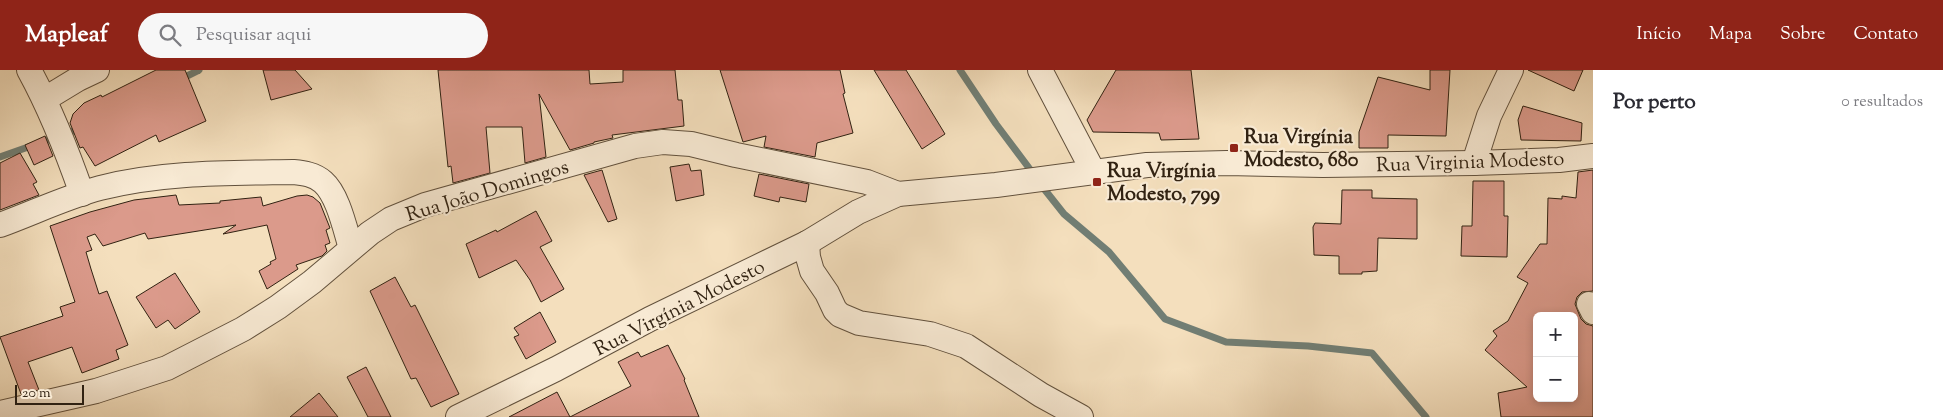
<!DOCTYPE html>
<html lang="pt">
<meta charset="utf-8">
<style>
body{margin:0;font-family:"Sorts Mill Goudy",serif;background:#f7f7f7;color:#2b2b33}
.controls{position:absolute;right:15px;bottom:15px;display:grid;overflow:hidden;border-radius:8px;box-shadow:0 2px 8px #0003}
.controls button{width:45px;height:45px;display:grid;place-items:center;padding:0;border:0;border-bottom:1px solid #e1e1e2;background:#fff;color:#2b2b33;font:25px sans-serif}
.scale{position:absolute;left:15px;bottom:12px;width:69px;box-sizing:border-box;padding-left:5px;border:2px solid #312212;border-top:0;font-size:14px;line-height:18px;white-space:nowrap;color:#312212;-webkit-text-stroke:4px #f8ead4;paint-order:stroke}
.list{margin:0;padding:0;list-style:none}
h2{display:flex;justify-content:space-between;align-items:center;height:65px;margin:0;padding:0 20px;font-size:21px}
h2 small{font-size:16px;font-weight:400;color:#7c7c81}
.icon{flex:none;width:28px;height:28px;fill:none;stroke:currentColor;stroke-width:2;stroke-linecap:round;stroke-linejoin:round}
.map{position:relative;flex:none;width:1593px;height:347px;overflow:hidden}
header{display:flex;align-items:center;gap:30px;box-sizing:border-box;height:70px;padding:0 25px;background:#8f2418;color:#fff}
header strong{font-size:24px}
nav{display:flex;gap:28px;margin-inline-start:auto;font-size:18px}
.search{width:350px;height:45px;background:#f7f7f7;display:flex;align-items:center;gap:12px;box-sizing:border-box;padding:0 18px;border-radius:28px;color:#7c7c81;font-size:19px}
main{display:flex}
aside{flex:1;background:#fff}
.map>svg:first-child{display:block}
</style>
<header>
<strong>Mapleaf</strong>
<div class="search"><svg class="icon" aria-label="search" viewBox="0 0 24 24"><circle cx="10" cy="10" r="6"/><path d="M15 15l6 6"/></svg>Pesquisar aqui</div>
<nav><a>Início</a><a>Mapa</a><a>Sobre</a><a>Contato</a></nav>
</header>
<main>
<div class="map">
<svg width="1593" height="347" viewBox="0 0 1593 347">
<rect width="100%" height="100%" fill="#f4dfbd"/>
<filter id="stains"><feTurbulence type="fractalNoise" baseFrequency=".004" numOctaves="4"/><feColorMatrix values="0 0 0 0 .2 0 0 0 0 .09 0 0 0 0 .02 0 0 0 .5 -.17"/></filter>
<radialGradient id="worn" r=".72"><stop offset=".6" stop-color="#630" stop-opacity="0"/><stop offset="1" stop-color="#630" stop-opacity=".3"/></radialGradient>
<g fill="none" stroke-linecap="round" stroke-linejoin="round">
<g stroke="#717e74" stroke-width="7">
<path d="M 960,0 L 996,54 L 1035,106"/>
<path d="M 179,10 L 199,0"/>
<path d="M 0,87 L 82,58"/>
<path d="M 1041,115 L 1064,144 L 1109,182 L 1165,249 L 1226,272 L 1308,276 L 1372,283 L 1426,347"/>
</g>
</g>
<g fill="#db9a8b" stroke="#312212" fill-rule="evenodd">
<path d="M 156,0 L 185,0 L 206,51 L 159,72 L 156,65 L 95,96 L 83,77 L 80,78 L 70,53 L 73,44 L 84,33 L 101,25 L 102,27 Z"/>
<path d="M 263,0 L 295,0 L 312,19 L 271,30 Z"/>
<path d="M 438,0 L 589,0 L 590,14 L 623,12 L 623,0 L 675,0 L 678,30 L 682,30 L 684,56 L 612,65 L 613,68 L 594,72 L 594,73 L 570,80 L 539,24 L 546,87 L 525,93 L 522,57 L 486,57 L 490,103 L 453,113 L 451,96 L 448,97 Z"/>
<path d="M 720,0 L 840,0 L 845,23 L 843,24 L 853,63 L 817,73 L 815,87 L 764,77 L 766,66 L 743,72 Z"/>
<path d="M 874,0 L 906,0 L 945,64 L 922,79 Z"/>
<path d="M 1116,0 L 1191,0 L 1199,69 L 1161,70 L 1159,63 L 1093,62 L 1087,50 Z"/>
<path d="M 1430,0 L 1450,0 L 1446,66 L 1388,65 L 1388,78 L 1359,78 L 1359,62 L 1378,7 L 1430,20 Z"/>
<path d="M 1528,0 L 1583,0 L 1574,21 Z"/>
<path d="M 1523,36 L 1582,53 L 1581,71 L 1521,70 L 1518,50 Z"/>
<path d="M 45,66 L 53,86 L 34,95 L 25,75 Z"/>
<path d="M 20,83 L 37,112 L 33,114 L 39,125 L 0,140 L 0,93 Z"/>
<path d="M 689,94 L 691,101 L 701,100 L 704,125 L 676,131 L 670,97 Z"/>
<path d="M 602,100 L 617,149 L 608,152 L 584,105 Z"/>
<path d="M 1593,100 L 1593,221 L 1582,222 L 1577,227 L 1575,234 L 1581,249 L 1586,254 L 1593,256 L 1593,347 L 1501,347 L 1498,323 L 1527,317 L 1485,280 L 1497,266 L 1493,261 L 1508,251 L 1528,213 L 1517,207 L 1540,174 L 1547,174 L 1548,128 L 1562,129 L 1562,126 L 1576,128 L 1578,102 ZM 1574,244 L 1574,328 L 1537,328 L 1537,246 L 1565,246 Z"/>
<path d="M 759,104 L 809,114 L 806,132 L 780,127 L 779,132 L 754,126 Z"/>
<path d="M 1473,111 L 1504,111 L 1504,146 L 1508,146 L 1507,187 L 1461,186 L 1462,156 L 1472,156 Z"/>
<path d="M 1342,120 L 1372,120 L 1372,128 L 1417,129 L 1417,169 L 1378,168 L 1377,201 L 1362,202 L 1362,204 L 1339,204 L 1339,186 L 1314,185 L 1313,157 L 1315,153 L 1341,154 Z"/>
<path d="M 176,125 L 179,135 L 220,133 L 220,131 L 261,127 L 263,136 L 297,126 L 307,125 L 313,127 L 320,133 L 330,158 L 326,160 L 330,173 L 325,175 L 327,181 L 322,186 L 296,195 L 298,199 L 267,219 L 259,201 L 271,194 L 270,192 L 276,189 L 267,155 L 223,164 L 236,155 L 148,169 L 145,163 L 103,176 L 95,164 L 87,167 L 92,180 L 86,182 L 91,199 L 99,224 L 107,221 L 128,275 L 116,280 L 119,289 L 82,303 L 72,277 L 28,292 L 39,320 L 21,324 L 0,267 L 63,246 L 60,237 L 75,232 L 50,156 L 90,142 L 134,130 Z"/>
<path d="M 536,141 L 552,171 L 540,177 L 564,219 L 541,232 L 530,210 L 516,190 L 479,208 L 466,174 L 496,160 L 497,162 Z"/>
<path d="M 175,203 L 200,242 L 175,259 L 168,250 L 156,258 L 136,227 Z"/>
<path d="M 395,207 L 411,237 L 415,235 L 459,324 L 431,337 L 416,308 L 411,309 L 370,221 Z"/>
<path d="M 540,242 L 556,272 L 526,289 L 514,267 L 519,265 L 514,258 Z"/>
<path d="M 668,275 L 685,309 L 684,310 L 699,347 L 570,347 L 631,316 L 618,292 L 638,282 L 641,287 Z"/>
<path d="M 366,297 L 391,347 L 368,347 L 347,307 Z"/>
<path d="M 557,322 L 570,347 L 509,347 Z"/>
<path d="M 319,323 L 338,347 L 290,347 Z"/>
</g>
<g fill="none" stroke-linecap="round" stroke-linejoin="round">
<g stroke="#62513d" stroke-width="26">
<g id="minor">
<path d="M 29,0 C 51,40 67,81 82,124"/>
<path d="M 1040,0 L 1093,101"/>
<path d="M 45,29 L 78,9 L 97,0"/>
<path d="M 1474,93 L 1489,46 L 1511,0"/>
<path d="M 0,155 C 33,143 66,127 100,118 C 163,102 228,103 293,102 C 303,103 314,104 323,112 C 338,125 345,159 351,178"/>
<path d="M 807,173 L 808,187 L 812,201 L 827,223 L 835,240 L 840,245 L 859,253 L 930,264 L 966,276 L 1041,325 L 1081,347"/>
<path d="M 1589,234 L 1593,242"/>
<path d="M 0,343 L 96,321 L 167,298 L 243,259 L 278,237 L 312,212 L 370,163 L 391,149 L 425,135 L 635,76 L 663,72 L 691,74 L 736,85 L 867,112 L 898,124"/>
<path d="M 458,347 L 556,299 L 650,249 L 807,173 L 858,142 L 898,124 L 996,115 L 1147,95 L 1227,93 L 1323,95 L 1474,93 L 1559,90 L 1593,86"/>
</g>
</g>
<use href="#minor" stroke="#f8ead4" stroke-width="24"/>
</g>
<g fill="#8f2418" stroke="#f8ead4" stroke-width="2">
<rect x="1229" y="73" width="10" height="10" rx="2.5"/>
<rect x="1092" y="107" width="10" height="10" rx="2.5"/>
</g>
<g text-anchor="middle" stroke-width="4.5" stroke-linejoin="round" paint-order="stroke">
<g font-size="20" font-weight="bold" fill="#312212" stroke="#f8ead4" text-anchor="start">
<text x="1244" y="73">Rua Virgínia<tspan x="1244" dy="23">Modesto, 680</tspan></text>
<text x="1107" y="107">Rua Virgínia<tspan x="1107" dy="23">Modesto, 799</tspan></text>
</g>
<g font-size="20" fill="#312212" stroke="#f8ead4">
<text transform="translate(1470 91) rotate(-2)" y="7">Rua Virginia Modesto</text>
<text transform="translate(487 120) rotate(-17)" y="7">Rua João Domingos</text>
<text transform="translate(679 237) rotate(-27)" y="7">Rua Virgínia Modesto</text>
</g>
</g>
<rect width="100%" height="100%" filter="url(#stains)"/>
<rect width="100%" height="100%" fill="url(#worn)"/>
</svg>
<div class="controls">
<button>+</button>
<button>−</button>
</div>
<div class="scale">20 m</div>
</div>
<aside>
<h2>Por perto<small>0 resultados</small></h2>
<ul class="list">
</ul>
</aside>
</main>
